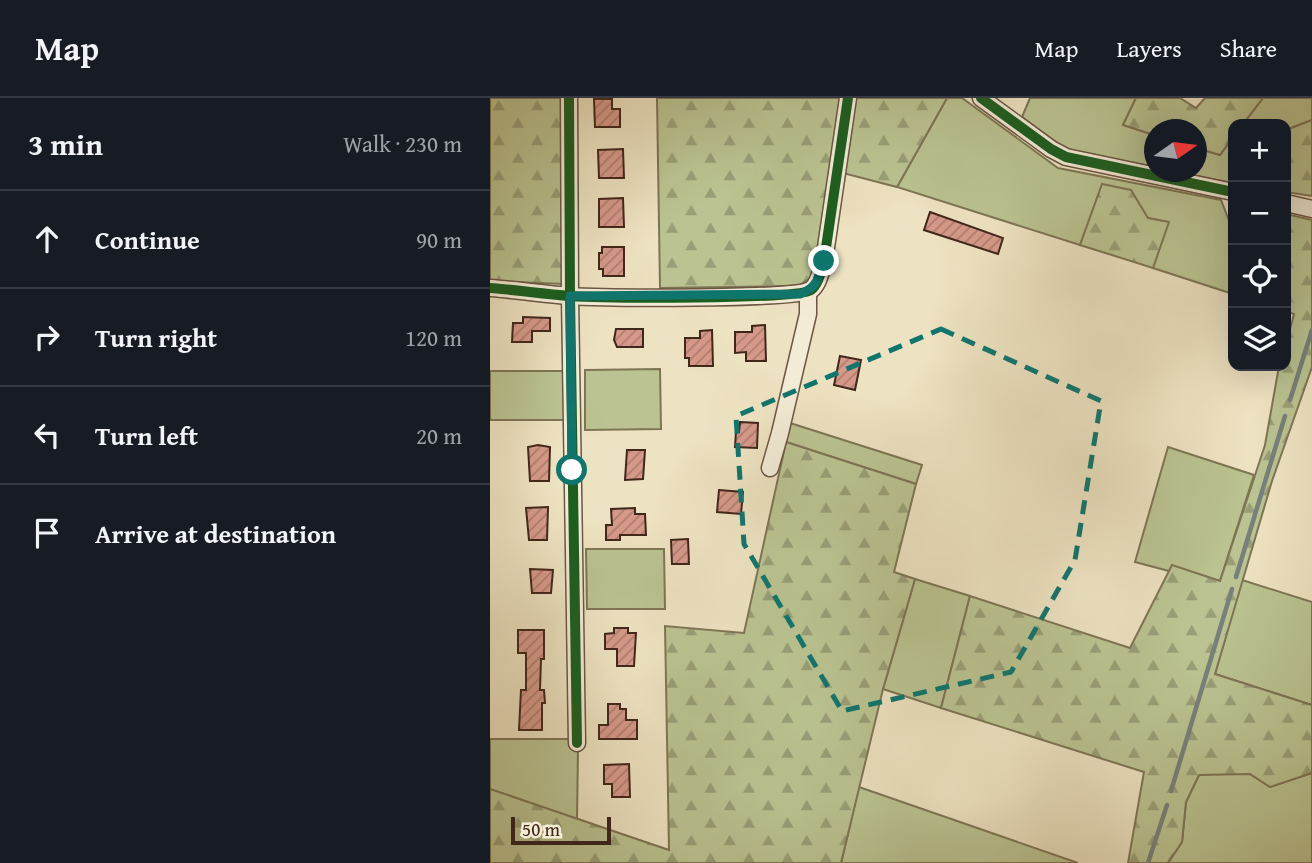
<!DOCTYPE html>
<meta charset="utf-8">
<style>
body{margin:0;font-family:"Gentium Book Plus",serif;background:#242831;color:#f1f3f6}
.controls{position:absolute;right:21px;top:21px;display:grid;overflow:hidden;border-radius:14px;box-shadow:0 7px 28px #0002}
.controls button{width:63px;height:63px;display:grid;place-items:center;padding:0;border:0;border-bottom:2px solid #363941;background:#171b24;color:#f1f3f6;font:35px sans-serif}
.compass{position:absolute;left:654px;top:21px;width:63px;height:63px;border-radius:50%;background:#171b24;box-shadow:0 7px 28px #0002;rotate:76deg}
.scale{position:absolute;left:21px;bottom:18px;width:100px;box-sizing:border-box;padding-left:7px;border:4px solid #412719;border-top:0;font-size:19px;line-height:24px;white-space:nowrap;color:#412719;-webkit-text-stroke:5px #f3ecd7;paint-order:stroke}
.stop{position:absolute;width:21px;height:21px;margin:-16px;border:5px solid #0f766e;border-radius:50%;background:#fff}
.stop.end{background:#0f766e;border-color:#fff;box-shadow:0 2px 7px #0008}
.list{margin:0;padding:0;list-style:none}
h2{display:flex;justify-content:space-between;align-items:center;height:91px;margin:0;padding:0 28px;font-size:30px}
h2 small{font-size:23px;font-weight:400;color:#9ea1a6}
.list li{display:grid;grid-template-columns:46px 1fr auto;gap:21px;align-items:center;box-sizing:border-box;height:98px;padding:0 28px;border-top:2px solid #363941}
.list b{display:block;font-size:26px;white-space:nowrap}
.list em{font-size:23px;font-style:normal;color:#9ea1a6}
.icon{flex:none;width:38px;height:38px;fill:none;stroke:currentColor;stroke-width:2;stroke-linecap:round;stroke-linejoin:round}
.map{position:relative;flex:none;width:822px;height:765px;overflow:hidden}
header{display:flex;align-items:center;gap:42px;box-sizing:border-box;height:98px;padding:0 35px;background:#171b24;border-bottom:2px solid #363941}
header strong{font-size:33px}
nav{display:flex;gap:38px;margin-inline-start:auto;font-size:24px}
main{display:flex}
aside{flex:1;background:#171b24}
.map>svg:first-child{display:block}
</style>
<header>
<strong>Map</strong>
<nav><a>Map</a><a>Layers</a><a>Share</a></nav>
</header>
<main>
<aside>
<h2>3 min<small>Walk · 230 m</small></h2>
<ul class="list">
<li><svg class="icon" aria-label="ahead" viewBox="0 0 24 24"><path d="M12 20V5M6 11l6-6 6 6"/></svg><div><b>Continue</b></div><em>90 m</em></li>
<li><svg class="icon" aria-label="right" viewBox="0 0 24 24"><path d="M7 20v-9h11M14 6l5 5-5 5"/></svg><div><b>Turn right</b></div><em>120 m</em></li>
<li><svg class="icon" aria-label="left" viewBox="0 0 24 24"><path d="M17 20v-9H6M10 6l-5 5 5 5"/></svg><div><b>Turn left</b></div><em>20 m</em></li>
<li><svg class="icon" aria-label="arrive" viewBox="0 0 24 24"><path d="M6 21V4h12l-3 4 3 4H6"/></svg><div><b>Arrive at destination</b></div></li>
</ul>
</aside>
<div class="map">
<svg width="822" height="765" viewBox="0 0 822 765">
<defs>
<pattern id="forest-firs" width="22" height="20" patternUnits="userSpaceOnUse" patternTransform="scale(1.75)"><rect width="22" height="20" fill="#bac391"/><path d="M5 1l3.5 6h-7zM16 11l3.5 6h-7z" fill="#999e76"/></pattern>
<pattern id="building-hatch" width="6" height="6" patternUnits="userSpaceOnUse" patternTransform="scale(1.75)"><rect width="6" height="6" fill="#d69989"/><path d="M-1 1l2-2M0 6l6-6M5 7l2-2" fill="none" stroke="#af7d6f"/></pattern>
</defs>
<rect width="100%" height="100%" fill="#ede2c1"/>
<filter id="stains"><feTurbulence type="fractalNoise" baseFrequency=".00286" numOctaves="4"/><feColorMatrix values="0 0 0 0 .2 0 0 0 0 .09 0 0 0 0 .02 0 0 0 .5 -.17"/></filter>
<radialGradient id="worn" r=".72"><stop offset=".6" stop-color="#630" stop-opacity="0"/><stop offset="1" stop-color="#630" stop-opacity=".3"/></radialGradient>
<g fill="#bac391" stroke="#7e7555" stroke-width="2">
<path d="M 457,0 L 472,0 L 568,70 L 731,102 L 743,133 L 743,196 L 663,170 L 678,124 L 658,120 L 612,87 L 590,147 L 407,89 Z"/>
<path d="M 540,0 L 646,0 L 633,27 L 664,37 L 664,69 L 577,52 L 532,19 Z"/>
<path d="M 773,0 L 822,0 L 822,22 L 796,32 L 796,26 L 753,26 Z"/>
<path d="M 743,39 L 743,85 L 686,74 L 706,74 L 707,50 L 730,57 Z"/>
<path d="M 170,271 L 171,331 L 95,332 L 95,272 Z"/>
<path d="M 0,273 L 74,273 L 75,322 L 0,322 Z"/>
<path d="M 300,325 L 432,367 L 426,386 L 296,344 Z"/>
<path d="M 678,349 L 764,377 L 730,483 L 682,468 L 679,473 L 645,464 Z"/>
<path d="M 96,451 L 174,451 L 175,511 L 97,511 Z"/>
<path d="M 425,481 L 480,498 L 451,610 L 393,591 Z"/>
<path d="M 752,482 L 822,504 L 822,607 L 725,576 Z"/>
<path d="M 0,641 L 78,641 L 88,650 L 87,722 L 0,691 Z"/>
<path d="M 731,675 L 760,676 L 780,689 L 822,675 L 822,765 L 678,765 L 692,744 L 696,704 L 709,677 Z"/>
<path d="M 369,689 L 588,765 L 351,765 Z"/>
</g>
<g fill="url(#forest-firs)" stroke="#7e7555" stroke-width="2">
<path d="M 0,0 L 72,0 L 74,186 L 0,183 Z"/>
<path d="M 167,0 L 353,0 L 328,170 L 319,181 L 308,188 L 170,190 Z"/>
<path d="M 362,0 L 457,0 L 407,89 L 349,74 Z"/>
<path d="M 646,0 L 690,0 L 706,10 L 715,0 L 773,0 L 753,26 L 743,26 L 743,39 L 730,57 L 707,50 L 706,32 L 664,32 L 664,37 L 633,27 Z"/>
<path d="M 822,22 L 822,98 L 796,94 L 796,32 Z"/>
<path d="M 612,86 L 641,92 L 658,120 L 679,124 L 663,170 L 590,147 Z"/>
<path d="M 796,116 L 822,122 L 822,269 L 782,383 L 725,576 L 822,607 L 822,675 L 780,689 L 760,676 L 709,677 L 696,704 L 692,744 L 678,765 L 638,765 L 654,674 L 451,610 L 480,498 L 640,550 L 682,467 L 730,483 L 775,347 L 789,268 L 796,268 L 796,246 L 804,216 L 796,213 Z"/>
<path d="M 296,344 L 426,386 L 404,474 L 425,481 L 393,591 L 351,765 L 0,765 L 0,691 L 179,752 L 175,528 L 254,535 Z"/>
</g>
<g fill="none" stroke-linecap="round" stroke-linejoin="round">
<g stroke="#77807a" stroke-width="4.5">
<path d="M 800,302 L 822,232"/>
<path d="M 746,479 L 795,318"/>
<path d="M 681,693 L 742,491"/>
<path d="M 658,765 L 677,707"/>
</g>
</g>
<g fill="url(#building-hatch)" stroke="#412719" stroke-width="2">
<path d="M 104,1 L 122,1 L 122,11 L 130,11 L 130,29 L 105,29 Z"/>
<path d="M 133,51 L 134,80 L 109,80 L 108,52 Z"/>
<path d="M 133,100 L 134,129 L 109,129 L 109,101 Z"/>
<path d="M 440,114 L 513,140 L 508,156 L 434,132 Z"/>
<path d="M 112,149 L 134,149 L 134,178 L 113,178 L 113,171 L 109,171 L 109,155 L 112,155 Z"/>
<path d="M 33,219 L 60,220 L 60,233 L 42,233 L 42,244 L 22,244 L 23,225 L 33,225 Z"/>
<path d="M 275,227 L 276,263 L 256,263 L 256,254 L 245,255 L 245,234 L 262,234 L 262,228 Z"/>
<path d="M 126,231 L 153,231 L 153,249 L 127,249 L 124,242 Z"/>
<path d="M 222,232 L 223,268 L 199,268 L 199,260 L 195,260 L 195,240 L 210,240 L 210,233 Z"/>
<path d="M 350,258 L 371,262 L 365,292 L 344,287 Z"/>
<path d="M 250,324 L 268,325 L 267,350 L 245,349 L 246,334 L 249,334 Z"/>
<path d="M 48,347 L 60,349 L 59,383 L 40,383 L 38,349 Z"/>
<path d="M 137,352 L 155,352 L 153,381 L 135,382 Z"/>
<path d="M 229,392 L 253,394 L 251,416 L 227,414 Z"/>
<path d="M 58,409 L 57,442 L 39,442 L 36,410 Z"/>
<path d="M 145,410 L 145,416 L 155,416 L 156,437 L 130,437 L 130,442 L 116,442 L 116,427 L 122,427 L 121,411 Z"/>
<path d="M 198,441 L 199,466 L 182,466 L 181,442 Z"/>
<path d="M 40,471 L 63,472 L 61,495 L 42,495 Z"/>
<path d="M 124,530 L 138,530 L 138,535 L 146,535 L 144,568 L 127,568 L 127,551 L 115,551 L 115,536 L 124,535 Z"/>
<path d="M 28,532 L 54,532 L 54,561 L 51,561 L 50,592 L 54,592 L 55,605 L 52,605 L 52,632 L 29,632 L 31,592 L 36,592 L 36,555 L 28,555 Z"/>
<path d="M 118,606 L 130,606 L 130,611 L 136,611 L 136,622 L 147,622 L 147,641 L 109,641 L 109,627 L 118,627 Z"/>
<path d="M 139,666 L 140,699 L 122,699 L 122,686 L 114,686 L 114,667 Z"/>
</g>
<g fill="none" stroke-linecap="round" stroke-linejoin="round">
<g stroke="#6c5643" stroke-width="19">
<g id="minor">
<path d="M 79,0 L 80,198 L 87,645"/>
<path d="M 491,0 L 561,51 L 576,59 L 743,94"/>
<path d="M 796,105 L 822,111"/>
<path d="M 0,190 C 27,192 53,196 80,198 C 110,200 306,202 321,192 C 329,186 331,172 334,163 L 358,0"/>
<path d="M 280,370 L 290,335 L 318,216 L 318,193"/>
</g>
</g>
<use href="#minor" stroke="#f3ecd7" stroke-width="16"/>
<g stroke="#f3ecd7" stroke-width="15">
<g id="cycleway">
<path d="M 79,0 L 80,198 L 87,645"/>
<path d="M 491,0 L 561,51 L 576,59 L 743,94"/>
<path d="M 0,190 C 27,192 53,196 80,198 C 110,200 306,202 321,192 C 329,186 331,172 334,163 L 358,0"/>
</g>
</g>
<use href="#cycleway" stroke="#1b5e20" stroke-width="10"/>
</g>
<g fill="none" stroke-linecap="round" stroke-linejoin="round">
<path stroke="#0f766e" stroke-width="9" d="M 82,372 L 80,198 L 310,196 C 328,189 328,180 334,163"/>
</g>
<path fill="none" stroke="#0f766e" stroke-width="5" stroke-dasharray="14 9" stroke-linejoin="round" d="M 451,231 L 611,303 L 585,462 L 521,574 L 352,613 L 254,446 L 246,318 Z"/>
<rect width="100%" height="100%" filter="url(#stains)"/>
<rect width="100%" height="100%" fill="url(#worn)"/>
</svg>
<div class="controls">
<button>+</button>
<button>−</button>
<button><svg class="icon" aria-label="locate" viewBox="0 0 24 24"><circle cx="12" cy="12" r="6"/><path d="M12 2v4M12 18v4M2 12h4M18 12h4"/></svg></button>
<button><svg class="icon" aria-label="layers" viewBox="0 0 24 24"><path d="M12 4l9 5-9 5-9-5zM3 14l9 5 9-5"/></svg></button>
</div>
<svg class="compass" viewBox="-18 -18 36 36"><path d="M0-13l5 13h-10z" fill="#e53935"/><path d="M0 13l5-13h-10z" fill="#9ea1a6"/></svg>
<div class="scale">50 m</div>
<div class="stop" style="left:82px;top:372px"></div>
<div class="stop end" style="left:334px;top:163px"></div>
</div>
</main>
